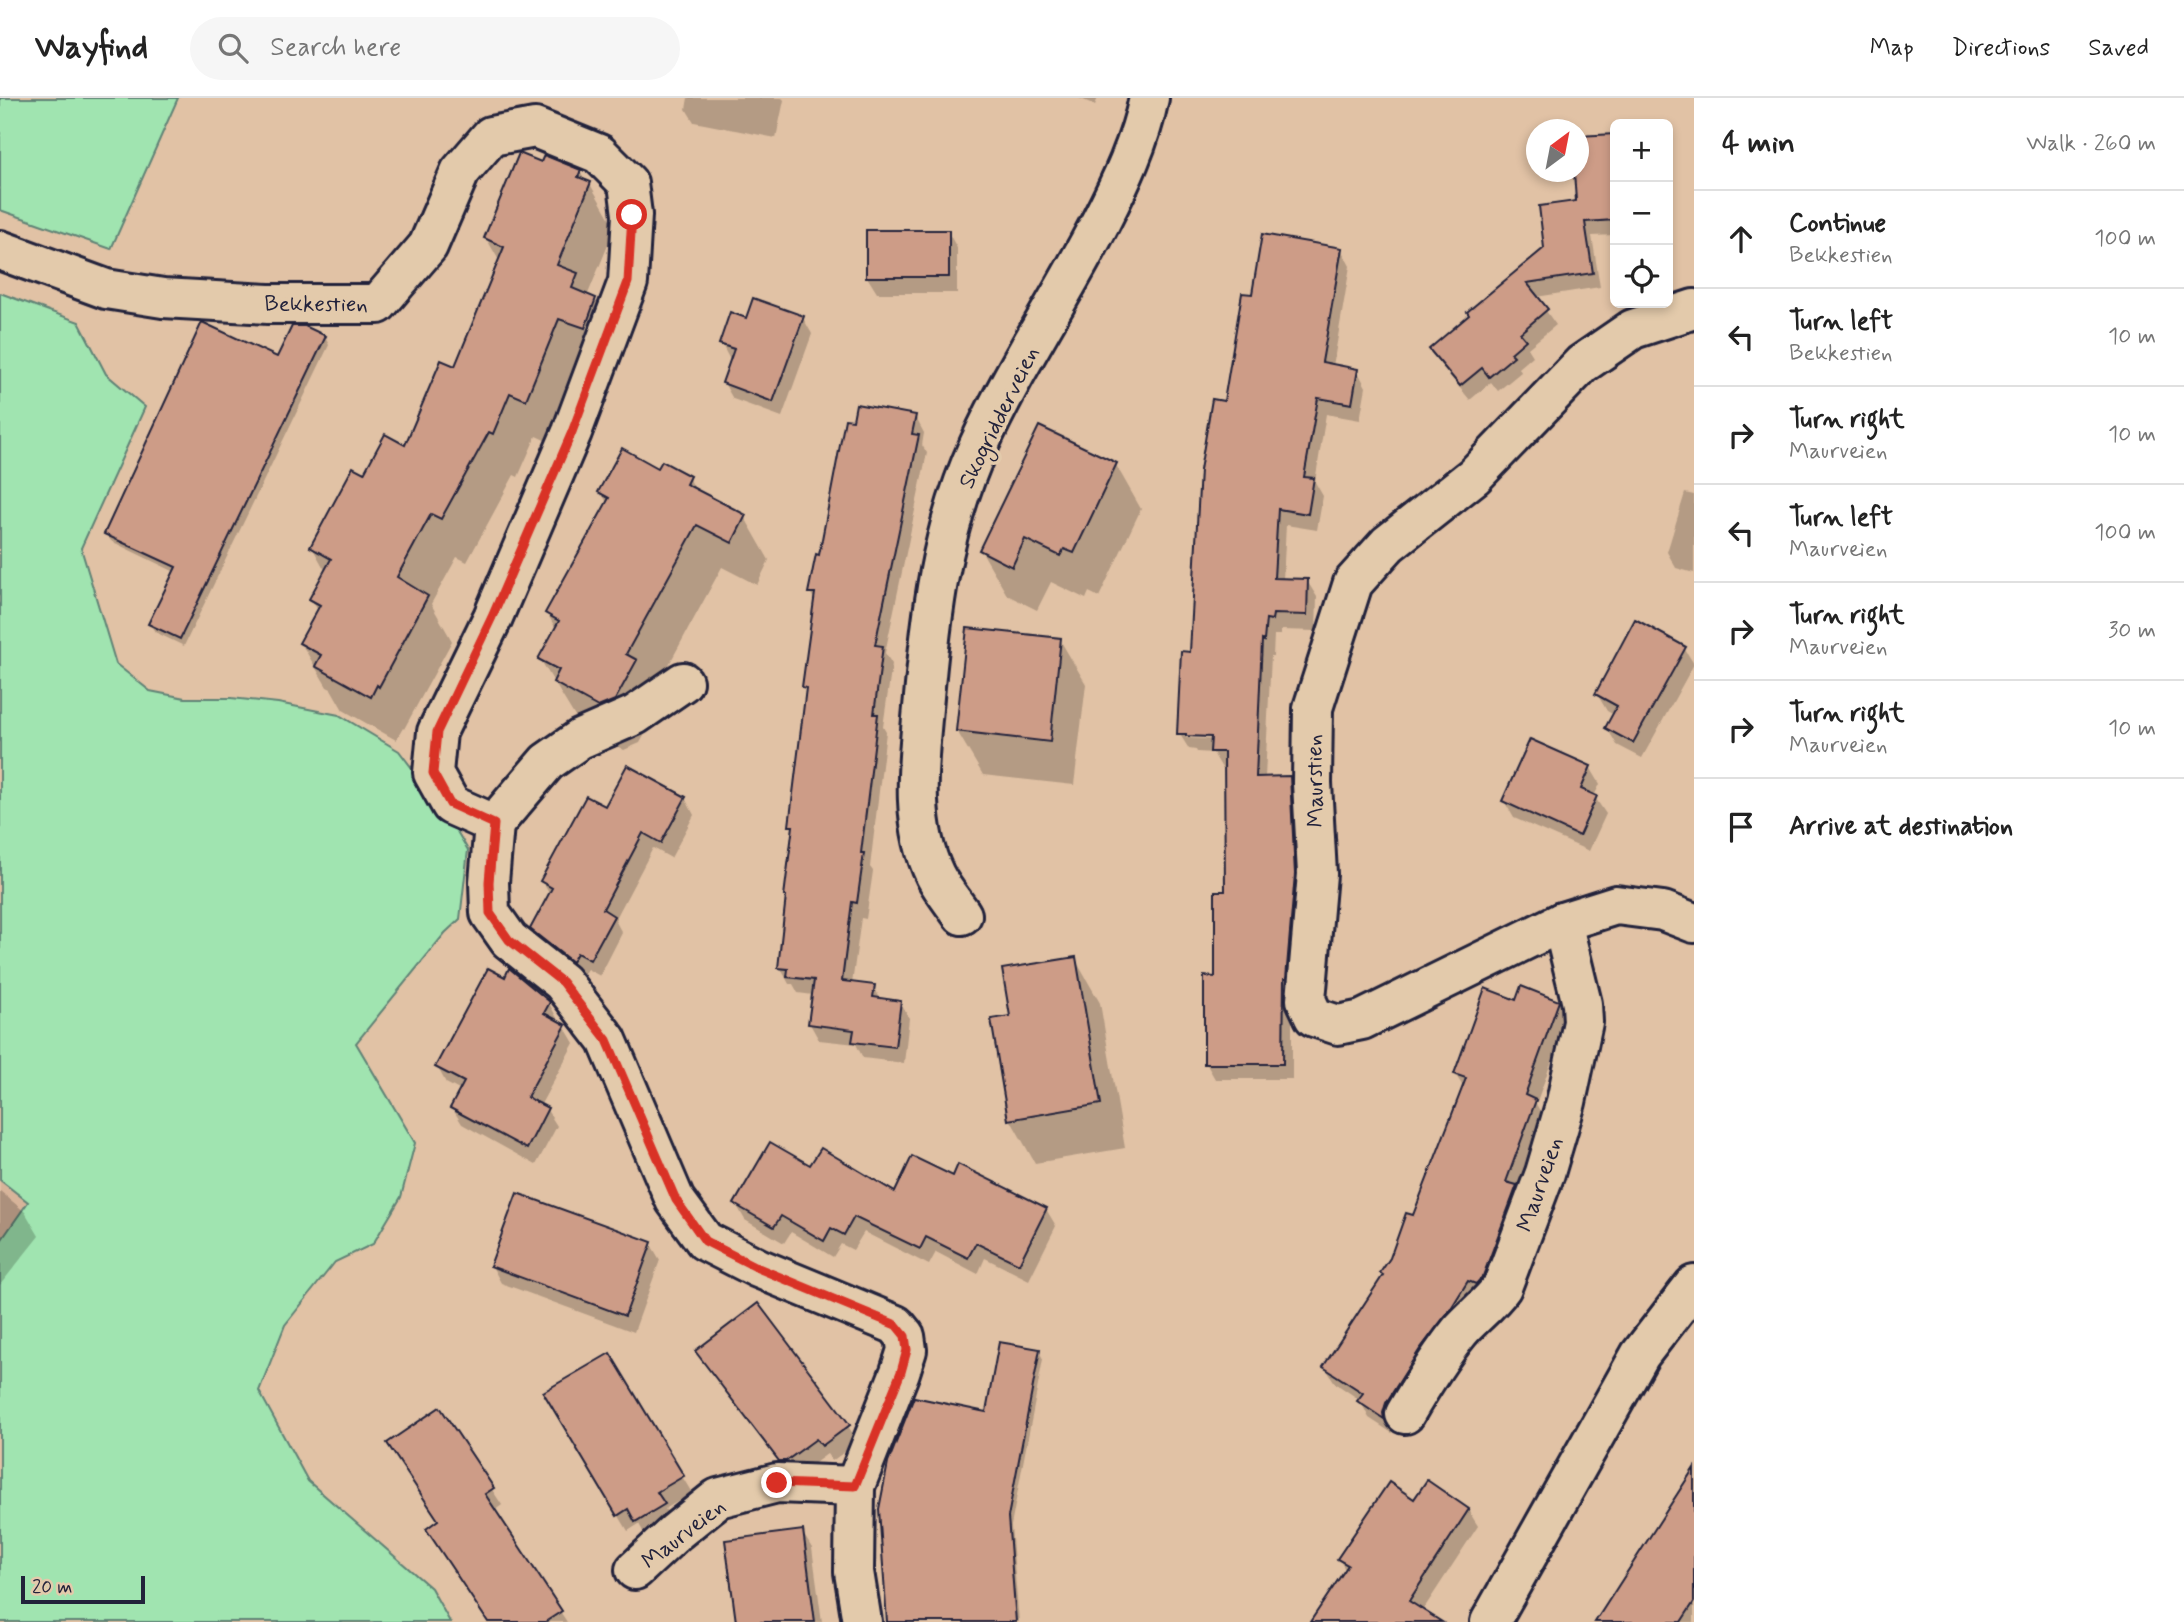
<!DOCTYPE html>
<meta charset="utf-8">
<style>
body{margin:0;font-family:Mynerve,sans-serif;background:#f6f6f6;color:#222}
.controls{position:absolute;right:21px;top:21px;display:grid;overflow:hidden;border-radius:10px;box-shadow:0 4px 10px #0003}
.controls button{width:63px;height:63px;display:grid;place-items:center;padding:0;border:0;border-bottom:2px solid #e0e0e0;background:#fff;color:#222;font:35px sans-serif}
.compass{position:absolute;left:1526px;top:21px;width:63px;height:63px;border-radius:50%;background:#fff;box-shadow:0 4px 10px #0003;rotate:32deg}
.scale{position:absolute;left:21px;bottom:18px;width:124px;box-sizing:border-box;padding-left:7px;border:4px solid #22223b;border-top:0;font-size:19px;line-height:24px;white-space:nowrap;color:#22223b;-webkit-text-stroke:5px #e3caab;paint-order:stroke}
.stop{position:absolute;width:21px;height:21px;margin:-16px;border:5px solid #d93025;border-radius:50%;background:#fff}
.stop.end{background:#d93025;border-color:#fff;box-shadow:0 2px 7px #0008}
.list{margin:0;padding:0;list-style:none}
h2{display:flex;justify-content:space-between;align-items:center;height:91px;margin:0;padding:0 28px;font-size:30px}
h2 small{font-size:23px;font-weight:400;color:#767676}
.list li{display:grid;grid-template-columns:46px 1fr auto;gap:21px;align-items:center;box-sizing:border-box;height:98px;padding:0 28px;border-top:2px solid #e0e0e0}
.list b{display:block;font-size:26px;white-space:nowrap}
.list p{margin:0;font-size:23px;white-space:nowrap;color:#767676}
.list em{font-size:23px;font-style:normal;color:#767676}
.icon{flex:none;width:38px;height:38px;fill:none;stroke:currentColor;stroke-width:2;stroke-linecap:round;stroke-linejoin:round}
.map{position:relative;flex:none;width:1694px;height:1524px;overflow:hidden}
header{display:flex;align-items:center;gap:42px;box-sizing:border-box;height:98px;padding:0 35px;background:#fff;border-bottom:2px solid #e0e0e0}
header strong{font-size:33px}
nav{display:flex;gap:38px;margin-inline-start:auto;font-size:24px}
.search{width:490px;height:63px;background:#f6f6f6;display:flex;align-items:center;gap:18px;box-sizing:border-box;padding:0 24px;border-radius:38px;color:#767676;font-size:26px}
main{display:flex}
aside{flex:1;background:#fff}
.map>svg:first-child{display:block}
</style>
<header>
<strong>Wayfind</strong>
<div class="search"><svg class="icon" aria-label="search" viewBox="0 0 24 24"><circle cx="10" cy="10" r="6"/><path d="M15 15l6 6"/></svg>Search here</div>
<nav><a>Map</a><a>Directions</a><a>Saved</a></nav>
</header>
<main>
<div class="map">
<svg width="1694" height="1524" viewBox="0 0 1694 1524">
<rect width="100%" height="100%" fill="#e1c2a5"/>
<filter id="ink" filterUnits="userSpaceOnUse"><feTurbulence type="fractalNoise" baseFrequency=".0143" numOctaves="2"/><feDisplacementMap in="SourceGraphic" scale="14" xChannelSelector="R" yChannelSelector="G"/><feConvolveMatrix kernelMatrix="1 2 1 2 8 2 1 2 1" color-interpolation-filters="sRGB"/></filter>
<g filter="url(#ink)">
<path fill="#d7b49a" d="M 0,1082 L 28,1104 L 0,1144 Z"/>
<g fill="#a0e4b0" stroke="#618376" stroke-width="2">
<path d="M 0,0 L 178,0 L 111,151 L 0,112 Z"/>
<path d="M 0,195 L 79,224 L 106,276 L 145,309 L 81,450 L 116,566 L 150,593 L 185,600 L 231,600 L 278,605 L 339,617 L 399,653 L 446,715 L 468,752 L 460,821 L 445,835 L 356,945 L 415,1045 L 401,1099 L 373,1146 L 335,1164 L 285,1227 L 259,1293 L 308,1383 L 431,1490 L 450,1524 L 0,1524 L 0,1144 L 28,1104 L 0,1082 Z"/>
</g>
<g fill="#0003" fill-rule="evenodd">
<path d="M 688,0 L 782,0 L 784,2 L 776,40 L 694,24 L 686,11 Z"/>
<path d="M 1079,0 L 1098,0 L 1095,7 Z"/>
<path d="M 1615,38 L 1615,137 L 1592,138 L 1600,189 L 1536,199 L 1556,227 L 1528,250 L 1533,258 L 1519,270 L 1521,274 L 1498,293 L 1491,284 L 1470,302 L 1440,266 L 1431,251 L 1546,151 L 1578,104 L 1576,74 L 1578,74 L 1578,40 Z"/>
<path d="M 542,66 L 580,74 L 586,84 L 590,86 L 615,130 L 588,196 L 595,201 L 620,245 L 551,345 L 536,338 L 518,379 L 514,377 L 467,464 L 457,459 L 431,506 L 452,543 L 404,631 L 403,630 L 396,642 L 343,612 L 331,591 L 327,589 L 301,545 L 319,514 L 311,501 L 326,474 L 312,449 L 365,377 L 406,349 L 456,270 L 500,164 L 486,140 ZM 580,105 L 584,105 L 555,175 L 552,174 Z"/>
<path d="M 948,134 L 957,150 L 957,195 L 877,195 L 867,179 Z"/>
<path d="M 1341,151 L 1350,168 L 1333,268 L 1357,272 L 1366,289 L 1360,322 L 1326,316 L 1315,384 L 1323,398 L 1317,432 L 1286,427 L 1283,482 L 1307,483 L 1317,499 L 1316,533 L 1281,532 L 1281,537 L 1274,537 L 1273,558 L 1271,558 L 1265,680 L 1289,680 L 1299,697 L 1303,793 L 1292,897 L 1292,981 L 1215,981 L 1206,965 L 1227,795 L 1226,670 L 1222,670 L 1213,655 L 1197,654 L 1196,652 L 1189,651 L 1179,635 L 1192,556 L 1225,305 L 1253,198 ZM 1186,637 L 1220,638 L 1220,642 L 1186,640 Z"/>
<path d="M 803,220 L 812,236 L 782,319 L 733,301 L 724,285 L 730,262 L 721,245 L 747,222 Z"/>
<path d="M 325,239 L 329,247 L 184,548 L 155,534 L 150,526 L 175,474 L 111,443 L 106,436 L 278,261 Z"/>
<path d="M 915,318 L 924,335 L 922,347 L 927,355 L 885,555 L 892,566 L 883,629 L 886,634 L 870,769 L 873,773 L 866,821 L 861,820 L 852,886 L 874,889 L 881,902 L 900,904 L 909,920 L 904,965 L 863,960 L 856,946 L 819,942 L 810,926 L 813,897 L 798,895 L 793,886 L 789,886 L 780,869 L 794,733 L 791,727 L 807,595 L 804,589 L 816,504 L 810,494 L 821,459 Z"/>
<path d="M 1116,367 L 1141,411 L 1099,499 L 1089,494 L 1086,501 L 1051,484 L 1037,512 L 1007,497 L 981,452 Z"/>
<path d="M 659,373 L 689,380 L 697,394 L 744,418 L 769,462 L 757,487 L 722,469 L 654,594 L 661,607 L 640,645 L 624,652 L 580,627 L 540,561 L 556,531 L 547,515 L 608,406 L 600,393 Z"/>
<path d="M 1685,395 L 1694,397 L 1694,475 L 1676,470 L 1667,454 Z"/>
<path d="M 1060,542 L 1086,586 L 1074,687 L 983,677 L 957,633 Z"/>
<path d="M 1684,550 L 1694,566 L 1642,660 L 1617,647 L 1607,630 L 1614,617 L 1607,613 L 1597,596 Z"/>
<path d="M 1590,669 L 1600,686 L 1594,698 L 1606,716 L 1589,753 L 1514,720 L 1504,703 Z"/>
<path d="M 685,700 L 694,717 L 671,760 L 653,750 L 615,822 L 622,835 L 600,878 L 587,871 L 582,879 L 542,848 L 532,831 L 550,797 L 542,783 L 606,710 Z"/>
<path d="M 1075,861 L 1100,905 L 1125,1050 L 1035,1065 L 1010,1021 L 1012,919 Z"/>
<path d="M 1517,904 L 1558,905 L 1567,921 L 1536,1006 L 1544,1020 L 1518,1092 L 1525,1105 L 1491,1195 L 1395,1323 L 1392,1335 L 1369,1320 L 1360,1302 L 1335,1285 L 1325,1269 L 1384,1178 L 1414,1120 L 1464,990 L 1455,976 Z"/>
<path d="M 549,905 L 558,922 L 557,924 L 564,928 L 574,945 L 540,1008 L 547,1012 L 557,1028 L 536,1067 L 462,1026 L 452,1010 L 461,993 L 446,985 L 437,968 Z"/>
<path d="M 811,1070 L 895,1096 L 954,1081 L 1046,1111 L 1056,1128 L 1029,1182 L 985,1160 L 978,1176 L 936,1154 L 929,1167 L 864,1134 L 853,1152 L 841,1146 L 833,1159 L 791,1134 L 784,1145 L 745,1122 L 736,1106 Z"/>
<path d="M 0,1093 L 25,1114 L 39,1138 L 0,1187 Z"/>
<path d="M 650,1145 L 660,1162 L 634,1234 L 501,1185 L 492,1168 Z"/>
<path d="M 697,1253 L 848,1328 L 858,1344 L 832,1363 L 827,1356 L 796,1379 L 790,1379 L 707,1269 Z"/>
<path d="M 1039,1253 L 1043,1261 L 1011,1428 L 1019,1524 L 889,1524 L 988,1316 Z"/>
<path d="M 609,1257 L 692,1395 L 665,1411 L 673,1423 L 646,1439 L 639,1426 L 628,1433 L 545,1295 Z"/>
<path d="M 440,1312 L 502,1407 L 494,1413 L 567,1524 L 489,1524 L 439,1424 Z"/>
<path d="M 1694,1389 L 1694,1524 L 1597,1524 Z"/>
<path d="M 1414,1404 L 1468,1412 L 1478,1428 L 1419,1518 L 1422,1524 L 1312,1524 L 1346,1473 L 1339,1461 Z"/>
<path d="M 802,1434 L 812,1450 L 822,1524 L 738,1524 Z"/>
</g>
<g fill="#cd9c87" stroke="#22223b" stroke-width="2">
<path d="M 1615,36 L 1615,122 L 1585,124 L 1593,175 L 1527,185 L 1548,211 L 1520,235 L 1526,242 L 1511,255 L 1514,258 L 1489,279 L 1482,270 L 1460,288 L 1429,251 L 1469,217 L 1467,214 L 1544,150 L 1539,108 L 1576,103 L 1574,74 L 1578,74 L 1578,38 Z"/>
<path d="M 519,55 L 541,64 L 544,57 L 581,72 L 578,79 L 591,84 L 557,167 L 578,175 L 572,190 L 596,200 L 585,230 L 559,221 L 526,302 L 510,295 L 493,336 L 489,334 L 441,421 L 431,416 L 397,479 L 428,498 L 379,589 L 377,587 L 371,599 L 315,568 L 321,557 L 299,545 L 320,507 L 309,501 L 331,461 L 310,449 L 353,369 L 364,375 L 385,336 L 405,347 L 441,262 L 455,268 L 504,149 L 484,140 Z"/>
<rect x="866" y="132" width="83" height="47"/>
<path d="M 1262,136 L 1342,150 L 1322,264 L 1358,271 L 1352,306 L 1318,300 L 1304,379 L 1314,380 L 1308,416 L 1278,411 L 1274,480 L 1308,481 L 1307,517 L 1273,516 L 1272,522 L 1266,521 L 1264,543 L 1262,542 L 1256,679 L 1290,678 L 1295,776 L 1286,881 L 1284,881 L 1283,966 L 1204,966 L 1204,878 L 1215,879 L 1215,793 L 1225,793 L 1224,654 L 1210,654 L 1211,639 L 1186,638 L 1186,636 L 1177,636 L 1181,553 L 1190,554 L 1200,372 L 1212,301 L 1224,303 L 1242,195 L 1252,196 Z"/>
<path d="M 753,200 L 804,218 L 773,304 L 722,285 L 734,251 L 719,246 L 730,214 L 746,220 Z"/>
<path d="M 202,224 L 277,259 L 292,228 L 305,228 L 326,238 L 180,541 L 148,526 L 176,469 L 104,436 Z"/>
<path d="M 856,306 L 916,317 L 912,336 L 919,337 L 875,547 L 883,548 L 874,616 L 878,616 L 861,755 L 864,755 L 857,805 L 852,804 L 842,883 L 875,887 L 873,899 L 901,903 L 895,949 L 852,944 L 854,932 L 808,926 L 814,882 L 787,879 L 788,871 L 778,870 L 786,798 L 784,798 L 793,728 L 789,728 L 806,590 L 802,589 L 815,495 L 808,495 L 816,456 L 819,457 L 845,321 L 853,322 Z"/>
<path d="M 1039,328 L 1117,365 L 1074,455 L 1064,451 L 1060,458 L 1025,441 L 1012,469 L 979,452 Z"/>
<path d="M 622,350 L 658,370 L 662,363 L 690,378 L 686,386 L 746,417 L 732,445 L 697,427 L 626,556 L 637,562 L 615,602 L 598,609 L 553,584 L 559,572 L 538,561 L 559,523 L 545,515 L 609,400 L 598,394 Z"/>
<path d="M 1635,521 L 1686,549 L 1633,645 L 1605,630 L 1617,608 L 1595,596 Z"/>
<path d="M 967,530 L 1061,540 L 1050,644 L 956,633 Z"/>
<path d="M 1530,641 L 1591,668 L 1581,691 L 1597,698 L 1579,738 L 1502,703 Z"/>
<path d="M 627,667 L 686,699 L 661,745 L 643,735 L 603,811 L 614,818 L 590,862 L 577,855 L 572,864 L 530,831 L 552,790 L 540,783 L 586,698 L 605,708 Z"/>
<path d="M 1076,859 L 1101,1006 L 1008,1022 L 991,921 L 1010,918 L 1002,871 Z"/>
<path d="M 488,870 L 505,879 L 509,870 L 550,904 L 544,915 L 566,927 L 527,999 L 548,1010 L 527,1051 L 450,1010 L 464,984 L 435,969 Z"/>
<path d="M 1521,888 L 1559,903 L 1525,997 L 1536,1002 L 1506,1084 L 1517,1087 L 1483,1178 L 1476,1186 L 1468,1183 L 1450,1212 L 1420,1251 L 1386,1305 L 1383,1315 L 1384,1321 L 1357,1303 L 1363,1295 L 1323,1269 L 1383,1177 L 1380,1175 L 1390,1160 L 1406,1115 L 1413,1117 L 1466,980 L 1454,976 L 1485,890 L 1516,902 Z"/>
<path d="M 770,1044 L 810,1067 L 821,1050 L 895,1094 L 912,1058 L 953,1078 L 958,1066 L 1047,1110 L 1019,1166 L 976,1145 L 968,1160 L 926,1139 L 920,1151 L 854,1119 L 844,1137 L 831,1130 L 824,1143 L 781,1118 L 774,1129 L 734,1106 Z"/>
<path d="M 517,1095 L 652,1144 L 625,1218 L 490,1168 Z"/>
<path d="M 758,1205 L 850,1327 L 822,1348 L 816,1341 L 786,1363 L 779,1363 L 695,1253 Z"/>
<path d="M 999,1244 L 1040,1251 L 1008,1419 L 1016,1524 L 887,1524 L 879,1411 L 888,1365 L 914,1299 L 986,1314 Z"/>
<path d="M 610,1255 L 684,1378 L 657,1394 L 665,1406 L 635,1424 L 628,1411 L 617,1418 L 543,1294 Z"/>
<path d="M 440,1309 L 494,1390 L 485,1396 L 562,1513 L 545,1524 L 488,1524 L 426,1431 L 438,1422 L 387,1345 Z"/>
<path d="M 1694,1370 L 1694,1504 L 1681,1524 L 1595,1524 Z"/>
<path d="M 1427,1382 L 1469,1411 L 1409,1503 L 1442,1524 L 1310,1524 L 1348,1467 L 1337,1461 L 1389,1384 L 1414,1401 Z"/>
<path d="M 803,1432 L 815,1524 L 736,1524 L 725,1442 Z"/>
</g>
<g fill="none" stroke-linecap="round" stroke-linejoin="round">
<g stroke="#22223b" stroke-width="44">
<g id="minor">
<path d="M 0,152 L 106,191 L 163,200 L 268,206 L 378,206 L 428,148 L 460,74 L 491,38 L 535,30 L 599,56 L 628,85 L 632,117 L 628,184 L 572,334 L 493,519 L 437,634 L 433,675 L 451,707 L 494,726 L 547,664 L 580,641 L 635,617 L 683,584"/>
<path d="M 1694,211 L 1633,231 L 1582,266 L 1474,378 L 1388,446 L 1353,485 L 1313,610 L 1312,685 L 1317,776 L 1306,902 L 1314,919 L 1338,927 L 1362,922 L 1562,824 L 1616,807 L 1663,813 L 1694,825"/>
<path d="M 494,726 L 489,784 L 490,815 L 509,842 L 562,884 L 607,942 L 675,1102 L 705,1143 L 758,1170 L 896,1227 L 905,1238 L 907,1252 L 900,1274 L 855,1388 L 854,1474 L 862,1524"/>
<path d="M 962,817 C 953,804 942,791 935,777 C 910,726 918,665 923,610 C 931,518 940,432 979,347 C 1014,270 1062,199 1101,123 C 1121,84 1140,44 1149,0"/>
<path d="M 1405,1316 C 1422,1287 1439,1259 1460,1233 C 1473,1218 1490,1206 1502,1189 L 1545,1075 L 1566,1004 L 1583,924 L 1582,906 L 1562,824"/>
<path d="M 635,1472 L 677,1433 L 718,1400 L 777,1385 L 855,1388"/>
<path d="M 1490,1524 L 1640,1257 L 1694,1187"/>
</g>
</g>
<use href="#minor" stroke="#e3caab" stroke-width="38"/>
</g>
</g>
<g fill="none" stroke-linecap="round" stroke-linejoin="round" filter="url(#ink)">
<path stroke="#d93025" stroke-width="9" d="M 632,117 L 628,184 L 572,334 L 492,519 L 437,634 L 433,675 L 450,706 L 494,726 L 489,784 L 490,815 L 509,842 L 562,884 L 607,942 L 676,1102 L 705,1143 L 758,1170 L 896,1227 L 905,1238 L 907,1252 L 901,1274 L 855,1388 L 777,1385"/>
</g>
<g text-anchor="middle" stroke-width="7" stroke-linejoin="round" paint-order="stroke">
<g font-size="23" fill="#22223b" stroke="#e3caab">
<text x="316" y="213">Bekkestien</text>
<text transform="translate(998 319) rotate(-64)" y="8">Skogridderveien</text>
<text transform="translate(1314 683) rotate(-91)" y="8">Maurstien</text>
<text transform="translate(1539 1086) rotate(-71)" y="8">Maurveien</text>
<text transform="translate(683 1435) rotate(-38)" y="8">Maurveien</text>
</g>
</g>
</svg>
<div class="controls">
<button>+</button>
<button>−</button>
<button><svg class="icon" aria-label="locate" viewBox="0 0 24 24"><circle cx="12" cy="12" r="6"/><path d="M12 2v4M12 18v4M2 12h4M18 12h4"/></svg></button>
</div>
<svg class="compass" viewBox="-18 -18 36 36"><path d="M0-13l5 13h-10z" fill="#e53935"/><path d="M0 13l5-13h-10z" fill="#767676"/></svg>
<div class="scale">20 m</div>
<div class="stop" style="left:632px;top:117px"></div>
<div class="stop end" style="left:777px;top:1385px"></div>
</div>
<aside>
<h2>4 min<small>Walk · 260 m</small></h2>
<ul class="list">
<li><svg class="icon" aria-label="ahead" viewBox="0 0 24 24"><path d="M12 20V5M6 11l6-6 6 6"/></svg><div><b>Continue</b><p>Bekkestien</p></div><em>100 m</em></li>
<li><svg class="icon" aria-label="left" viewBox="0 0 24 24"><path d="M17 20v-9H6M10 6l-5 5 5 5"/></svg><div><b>Turn left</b><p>Bekkestien</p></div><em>10 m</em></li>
<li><svg class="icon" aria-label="right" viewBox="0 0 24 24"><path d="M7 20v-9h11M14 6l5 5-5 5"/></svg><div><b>Turn right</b><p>Maurveien</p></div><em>10 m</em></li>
<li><svg class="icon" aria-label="left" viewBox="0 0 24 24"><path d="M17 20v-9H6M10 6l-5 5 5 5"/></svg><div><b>Turn left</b><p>Maurveien</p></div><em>100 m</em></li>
<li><svg class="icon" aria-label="right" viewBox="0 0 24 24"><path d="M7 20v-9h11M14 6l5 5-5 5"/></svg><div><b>Turn right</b><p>Maurveien</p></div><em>30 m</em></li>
<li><svg class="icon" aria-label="right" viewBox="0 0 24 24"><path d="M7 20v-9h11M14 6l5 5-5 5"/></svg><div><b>Turn right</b><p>Maurveien</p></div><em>10 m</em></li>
<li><svg class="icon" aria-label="arrive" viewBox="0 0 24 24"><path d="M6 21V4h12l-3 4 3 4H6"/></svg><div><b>Arrive at destination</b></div></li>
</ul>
</aside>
</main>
